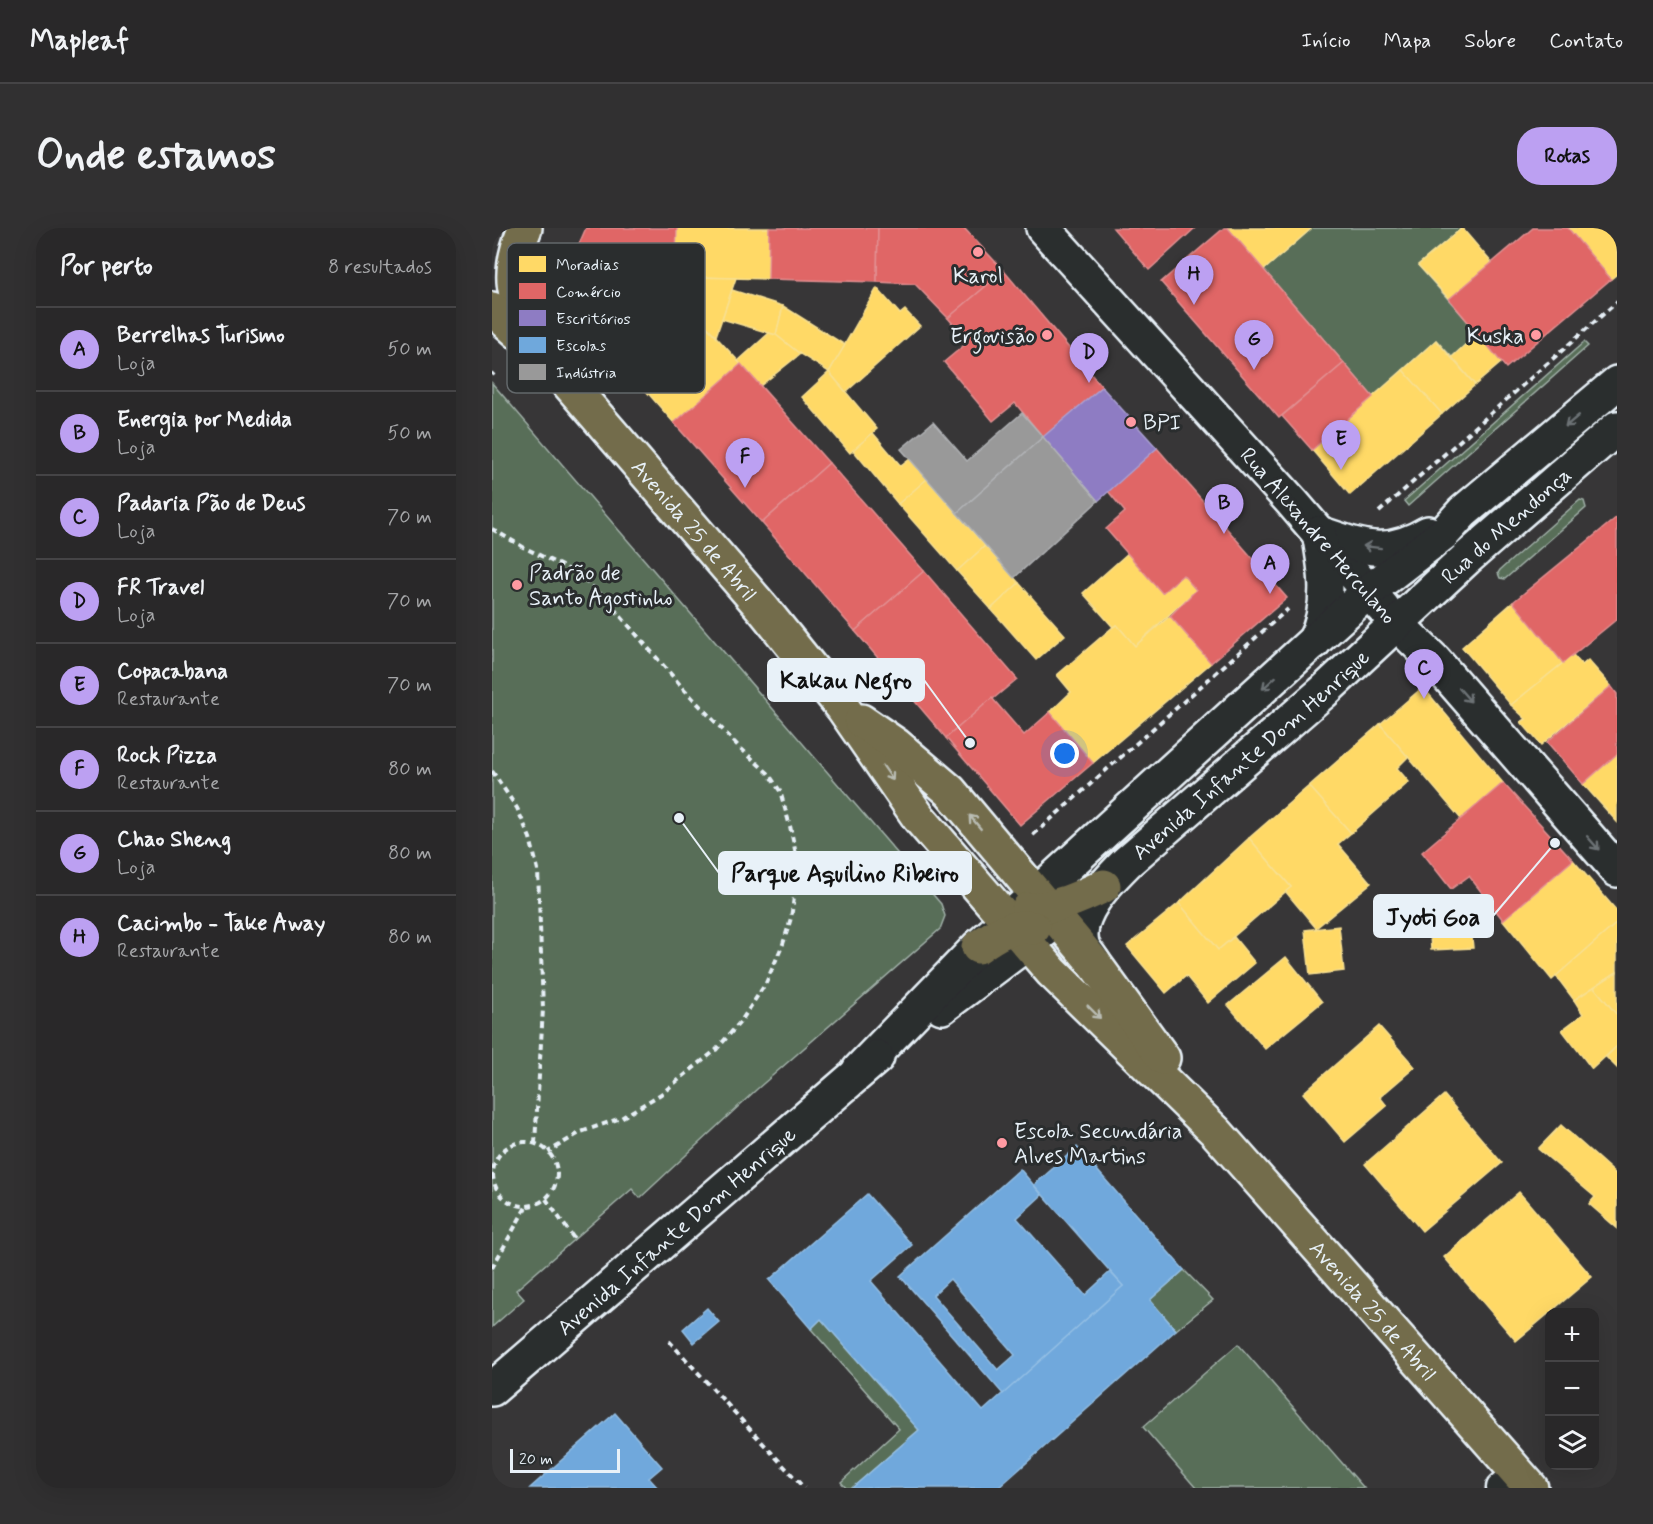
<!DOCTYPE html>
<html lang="pt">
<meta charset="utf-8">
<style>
body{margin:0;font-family:Mynerve,sans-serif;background:#313031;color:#f1f3f6}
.controls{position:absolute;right:18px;bottom:18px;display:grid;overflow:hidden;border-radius:12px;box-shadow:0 6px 24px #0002}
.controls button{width:54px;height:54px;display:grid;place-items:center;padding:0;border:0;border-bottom:2px solid #454446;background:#292829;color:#f1f3f6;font:30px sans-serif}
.scale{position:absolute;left:18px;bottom:15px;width:110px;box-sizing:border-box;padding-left:6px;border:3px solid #e8f1f8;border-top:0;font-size:16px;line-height:21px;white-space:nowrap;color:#e8f1f8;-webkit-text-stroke:4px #2a2d2e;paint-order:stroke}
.you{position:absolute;left:573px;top:526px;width:21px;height:21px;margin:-15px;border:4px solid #fff;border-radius:50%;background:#1a73e8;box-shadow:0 0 0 9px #1a73e833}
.badge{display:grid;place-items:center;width:39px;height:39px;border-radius:50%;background:#bca0f2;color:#111;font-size:20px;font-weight:700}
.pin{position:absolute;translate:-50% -50px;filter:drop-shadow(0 2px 3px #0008)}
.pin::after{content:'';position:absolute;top:32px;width:21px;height:18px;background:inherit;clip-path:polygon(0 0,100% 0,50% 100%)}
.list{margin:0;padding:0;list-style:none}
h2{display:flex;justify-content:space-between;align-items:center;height:78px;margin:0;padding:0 24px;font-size:26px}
h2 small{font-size:20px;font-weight:400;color:#a5a6a8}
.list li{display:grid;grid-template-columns:39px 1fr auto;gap:18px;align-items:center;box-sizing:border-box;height:84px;padding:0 24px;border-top:2px solid #454446}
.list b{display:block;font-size:22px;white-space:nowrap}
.list p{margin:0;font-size:20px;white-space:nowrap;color:#a5a6a8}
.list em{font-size:20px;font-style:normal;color:#a5a6a8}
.icon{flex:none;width:33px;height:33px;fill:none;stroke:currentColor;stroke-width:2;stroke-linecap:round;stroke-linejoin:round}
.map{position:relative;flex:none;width:1125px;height:1260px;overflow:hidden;border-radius:24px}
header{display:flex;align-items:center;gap:36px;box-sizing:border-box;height:84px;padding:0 30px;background:#292829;border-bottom:2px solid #454446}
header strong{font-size:28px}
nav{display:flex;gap:33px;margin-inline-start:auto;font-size:21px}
.intro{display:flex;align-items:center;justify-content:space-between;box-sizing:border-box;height:144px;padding:0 36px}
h1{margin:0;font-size:42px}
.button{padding:15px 27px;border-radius:24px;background:#bca0f2;color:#111;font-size:21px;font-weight:700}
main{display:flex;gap:36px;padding:0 36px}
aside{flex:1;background:#292829;border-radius:24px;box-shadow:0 6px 24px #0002}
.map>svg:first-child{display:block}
</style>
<header>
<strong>Mapleaf</strong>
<nav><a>Início</a><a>Mapa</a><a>Sobre</a><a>Contato</a></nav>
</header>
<div class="intro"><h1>Onde estamos</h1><a class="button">Rotas</a></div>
<main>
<aside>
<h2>Por perto<small>8 resultados</small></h2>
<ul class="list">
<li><span class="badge">A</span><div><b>Berrelhas Turismo</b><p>Loja</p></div><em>50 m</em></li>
<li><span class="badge">B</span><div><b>Energia por Medida</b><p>Loja</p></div><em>50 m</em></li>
<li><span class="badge">C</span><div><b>Padaria Pão de Deus</b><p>Loja</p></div><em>70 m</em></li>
<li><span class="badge">D</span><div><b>FR Travel</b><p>Loja</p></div><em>70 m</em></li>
<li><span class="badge">E</span><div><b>Copacabana</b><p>Restaurante</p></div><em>70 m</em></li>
<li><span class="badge">F</span><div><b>Rock Pizza</b><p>Restaurante</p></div><em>80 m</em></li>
<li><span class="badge">G</span><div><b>Chao Sheng</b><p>Loja</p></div><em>80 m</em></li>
<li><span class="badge">H</span><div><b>Cacimbo - Take Away</b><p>Restaurante</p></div><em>80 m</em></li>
</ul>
</aside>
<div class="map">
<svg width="1125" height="1260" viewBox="0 0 1125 1260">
<rect width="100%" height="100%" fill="#373637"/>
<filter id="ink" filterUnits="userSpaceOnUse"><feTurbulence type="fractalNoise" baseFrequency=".0167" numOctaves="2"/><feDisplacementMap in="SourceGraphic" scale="12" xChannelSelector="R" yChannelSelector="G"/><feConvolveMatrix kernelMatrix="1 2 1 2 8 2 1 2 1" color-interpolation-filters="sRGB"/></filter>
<g filter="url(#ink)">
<g fill="#596e59" stroke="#a0b0a8" stroke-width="1.5">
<path d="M 820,0 L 970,0 L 926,37 L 986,105 L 960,129 L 944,112 L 881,169 L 772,42 Z"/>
<path d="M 1092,114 L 1096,118 L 916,278 L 912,273 Z"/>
<path d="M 0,155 L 449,676 L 453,688 L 448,701 L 264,862 L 148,970 L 140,961 L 24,1062 L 32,1071 L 0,1099 Z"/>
<path d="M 1088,272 L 1092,273 L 1094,280 L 1013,351 L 1008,350 L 1006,345 L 1008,342 Z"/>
<path d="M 692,1042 L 721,1072 L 684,1102 L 658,1072 Z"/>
<path d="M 329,1091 L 427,1202 L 360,1260 L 354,1260 L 349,1254 L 407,1201 L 319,1101 Z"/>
<path d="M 746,1116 L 872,1260 L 704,1260 L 651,1199 Z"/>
</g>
<g fill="#ffd966" stroke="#f8e092" stroke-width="1.5" fill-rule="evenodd">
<path d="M 185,0 L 277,0 L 276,51 L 201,49 L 202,27 L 184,26 Z"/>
<path d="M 736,0 L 820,0 L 772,42 Z"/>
<path d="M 970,0 L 1000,35 L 957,71 L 926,37 Z"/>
<path d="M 1076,0 L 1125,0 L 1125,46 L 1119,51 Z"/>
<path d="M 147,24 L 202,27 L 201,49 L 244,50 L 224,108 L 195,77 L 177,94 L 127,43 ZM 192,51 L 207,70 L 185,67 Z"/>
<path d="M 385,60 L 408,86 L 413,82 L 428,98 L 354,164 L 337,144 Z"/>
<path d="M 240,62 L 291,78 L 284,107 L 230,91 Z"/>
<path d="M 157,73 L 177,94 L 195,77 L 249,136 L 182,195 L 112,115 Z"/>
<path d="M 291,78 L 353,117 L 337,144 L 308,126 L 284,107 Z"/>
<path d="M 277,105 L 284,107 L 308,126 L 268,158 L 246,133 Z"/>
<path d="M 986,105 L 1010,134 L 983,157 L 960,129 Z"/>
<path d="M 944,112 L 983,157 L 950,186 L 911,142 Z"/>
<path d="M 911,142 L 950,186 L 858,267 L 820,222 Z"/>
<path d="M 337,144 L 385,201 L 358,225 L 310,169 Z"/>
<path d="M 381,205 L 409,238 L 418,231 L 435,251 L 406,276 L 361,222 Z"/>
<path d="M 435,251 L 493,318 L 465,343 L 406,276 Z"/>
<path d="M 493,318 L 527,355 L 499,381 L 465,343 Z"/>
<path d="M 636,325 L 670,365 L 691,347 L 704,362 L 643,418 L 625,397 L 621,399 L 591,365 Z"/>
<path d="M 527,355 L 573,407 L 544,432 L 499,381 Z"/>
<path d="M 1021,374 L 1071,435 L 1019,477 L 970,419 Z"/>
<path d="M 678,388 L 719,435 L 601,535 L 558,484 L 579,464 L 565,447 L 621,399 L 625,397 L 643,418 Z"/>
<path d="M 1081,427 L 1090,437 L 1096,432 L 1119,458 L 1049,517 L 1029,494 L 1034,491 L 1019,477 Z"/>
<path d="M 931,459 L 1011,555 L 969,591 L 888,496 Z"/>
<path d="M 888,496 L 916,529 L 905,540 L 917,554 L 859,605 L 817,558 Z"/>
<path d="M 1125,526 L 1125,594 L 1091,556 Z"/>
<path d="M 817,558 L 859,605 L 846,616 L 879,655 L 824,700 L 793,663 L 799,659 L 757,610 Z"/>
<path d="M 757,610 L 799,659 L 726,722 L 687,675 Z"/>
<path d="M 1081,632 L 1125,683 L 1125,695 L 1060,752 L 1011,692 Z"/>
<path d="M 687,675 L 726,722 L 742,709 L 763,735 L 716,775 L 694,748 L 674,765 L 635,718 Z"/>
<path d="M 978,688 L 981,720 L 939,722 L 937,689 Z"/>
<path d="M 1125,695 L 1125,744 L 1082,772 L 1064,748 Z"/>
<path d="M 847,698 L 852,743 L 818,747 L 813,702 Z"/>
<path d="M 794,729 L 830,774 L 773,821 L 736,777 Z"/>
<path d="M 1125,744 L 1125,787 L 1102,759 Z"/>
<path d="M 1102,759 L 1125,787 L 1125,818 L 1100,841 L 1070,802 L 1091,786 L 1082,772 Z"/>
<path d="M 887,798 L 923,839 L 888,869 L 895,878 L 853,914 L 811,865 Z"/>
<path d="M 1125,818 L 1125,840 L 1114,829 Z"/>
<path d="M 952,867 L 1010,935 L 930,1003 L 873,936 Z"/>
<path d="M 1069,897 L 1125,947 L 1125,1000 L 1097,976 L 1103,969 L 1046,921 Z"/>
<path d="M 1027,964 L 1100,1049 L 1024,1113 L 952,1029 Z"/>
</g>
<g fill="#e06666" stroke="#e29092" stroke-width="1.5">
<path d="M 94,0 L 185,0 L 184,26 L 147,24 L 127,43 L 157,73 L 112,115 L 62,54 L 80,32 Z"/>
<path d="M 277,0 L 386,0 L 385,54 L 276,51 Z"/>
<path d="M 386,0 L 472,0 L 512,43 L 456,90 L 423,56 L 385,54 Z"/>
<path d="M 621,0 L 703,0 L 657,42 Z"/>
<path d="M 732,0 L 736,0 L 852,135 L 787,190 L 669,54 Z"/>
<path d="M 1041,0 L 1076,0 L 1119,51 L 1014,140 L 957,71 Z"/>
<path d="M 512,43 L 610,159 L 551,209 L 523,175 L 501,193 L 452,134 L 476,114 L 456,90 Z"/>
<path d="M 852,135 L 881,169 L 820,222 L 790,188 Z"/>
<path d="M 249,136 L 337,235 L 270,295 L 182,195 Z"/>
<path d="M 665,220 L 795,370 L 719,435 L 678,388 L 704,362 L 691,347 L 670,365 L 614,301 L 633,284 L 616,263 Z"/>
<path d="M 337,235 L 432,343 L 363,403 L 270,295 Z"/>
<path d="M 1125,289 L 1125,391 L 1071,435 L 1021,374 Z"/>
<path d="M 432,343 L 525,451 L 454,510 L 363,403 Z"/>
<path d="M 1119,458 L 1125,466 L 1125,526 L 1091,556 L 1055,514 Z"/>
<path d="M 500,470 L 532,507 L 558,484 L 601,535 L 528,597 L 454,510 Z"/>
<path d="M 1011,555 L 1081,632 L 1011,692 L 977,648 L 959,661 L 930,624 Z"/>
</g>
<path fill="#8e7cc3" stroke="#a99fd3" stroke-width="1.5" d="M 610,159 L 665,220 L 606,273 L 551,209 Z"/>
<g fill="#6fa8dc" stroke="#93bee4" stroke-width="1.5" fill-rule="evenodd">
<path d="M 585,919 L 692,1042 L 658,1072 L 684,1102 L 506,1260 L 360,1260 L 427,1202 L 329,1091 L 319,1101 L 277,1052 L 375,966 L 420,1017 L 379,1053 L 491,1183 L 631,1058 L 542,957 Z"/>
<path d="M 528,941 L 550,967 L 525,990 L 593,1067 L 618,1044 L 631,1058 L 511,1166 L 408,1048 ZM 458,1051 L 523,1127 L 506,1142 L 441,1067 Z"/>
<path d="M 215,1080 L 227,1094 L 202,1115 L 191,1101 Z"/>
<path d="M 123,1185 L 170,1239 L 157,1250 L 166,1260 L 38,1260 Z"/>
</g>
<g fill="#999" stroke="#b1b3b6" stroke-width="1.5">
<path d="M 530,185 L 551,209 L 465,285 L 409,221 L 441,194 L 475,233 Z"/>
<path d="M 551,209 L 606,273 L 522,350 L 465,285 Z"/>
</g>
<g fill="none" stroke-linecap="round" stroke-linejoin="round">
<g stroke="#e8f1f8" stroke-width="33">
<path id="minor" d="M 1009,1260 L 1026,1245"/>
</g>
<g stroke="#e8f1f8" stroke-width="38">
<path id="tertiary" d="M 904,395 L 942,432 L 1125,642"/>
</g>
<g stroke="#e8f1f8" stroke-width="38">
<g id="secondary">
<path d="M 551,0 L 800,274 L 891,380"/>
<path d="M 827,305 C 872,320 894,330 936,305"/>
<path d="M 822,414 C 840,379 834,342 827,305"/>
<path id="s1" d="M 602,735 C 599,730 594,724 591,719 C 580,688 616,653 635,634 L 830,465 L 974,331 L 1125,200"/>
<path d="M 450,779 L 558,698"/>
<path d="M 367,842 L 486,719 L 877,363 L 952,305 L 971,284 L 1125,155"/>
<path id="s2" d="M 0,1161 L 385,829"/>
</g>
</g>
<g stroke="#e8f1f8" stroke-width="38">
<g id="primary">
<path d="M 33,0 C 14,47 20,68 44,112"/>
<path id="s3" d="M 0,81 L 52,127 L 272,382 L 351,480 L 427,590 L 560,744 L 724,904 L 1039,1260"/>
<path d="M 369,493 L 404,517 L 458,563 L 602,735 L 671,830"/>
<path d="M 536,681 C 565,680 587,670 612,658"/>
<path d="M 486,719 C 504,706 520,696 542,700"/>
</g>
</g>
<g stroke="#e8f1f8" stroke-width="4" stroke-dasharray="6 4.5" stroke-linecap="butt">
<path d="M 0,147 L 2,145"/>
<path d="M 887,284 L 1125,74"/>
<path d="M 0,301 L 31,319 L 84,345 L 111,368 L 190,459 L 247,519 L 276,545 L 288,563 L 298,598 L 305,631 L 303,662 L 299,690 L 291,716 L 274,755 L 249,793 L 224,822 L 169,866 L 129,890 L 89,904 L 56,924"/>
<path d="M 0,543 L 25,580 L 38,610 L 46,642 L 51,781 L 43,915"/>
<path d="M 541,607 L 796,381"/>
<circle cx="33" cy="946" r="32"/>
<path d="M 54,971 L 83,1012"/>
<path d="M 0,1040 L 34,979"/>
<path d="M 177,1113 L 312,1260"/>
</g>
<use href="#minor" stroke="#2a2d2e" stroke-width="28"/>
<use href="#tertiary" stroke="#2a2d2e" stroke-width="33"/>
<use href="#secondary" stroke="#2a2d2e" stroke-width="33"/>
<use href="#primary" stroke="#736c4b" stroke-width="33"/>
</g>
<defs><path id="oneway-shaft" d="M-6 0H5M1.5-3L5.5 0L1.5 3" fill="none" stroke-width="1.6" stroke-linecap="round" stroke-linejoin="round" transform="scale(1.5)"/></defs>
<g stroke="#6c7275">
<use href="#oneway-shaft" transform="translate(1080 193) rotate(140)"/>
<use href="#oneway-shaft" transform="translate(880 319) rotate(-173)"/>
<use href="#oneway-shaft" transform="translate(777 455) rotate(138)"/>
<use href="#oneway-shaft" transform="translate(973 467) rotate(49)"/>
<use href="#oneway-shaft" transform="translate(1101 615) rotate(49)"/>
</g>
<g stroke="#b9bcb3">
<use href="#oneway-shaft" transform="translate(396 545) rotate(55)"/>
<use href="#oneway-shaft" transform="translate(483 594) rotate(-130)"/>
<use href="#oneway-shaft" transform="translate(602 784) rotate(45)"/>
</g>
</g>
<g fill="#ff9aa2" stroke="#2a2d2e" stroke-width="2">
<circle cx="486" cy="24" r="6"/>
<circle cx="555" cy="107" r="6"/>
<circle cx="1044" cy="107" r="6"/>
<circle cx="639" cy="194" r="6"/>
<circle cx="25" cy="357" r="6"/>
<circle cx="510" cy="915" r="6"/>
</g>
<g text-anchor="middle" stroke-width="6" stroke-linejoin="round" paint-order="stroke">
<g font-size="22" fill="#e8f1f8" stroke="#2a2d2e" text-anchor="start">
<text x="486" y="55" text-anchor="middle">Karol</text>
<text x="543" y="115" text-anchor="end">Ergovisão</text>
<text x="1032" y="115" text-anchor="end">Kuska</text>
<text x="651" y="202">BPI</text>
<text x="37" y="352">Padrão de<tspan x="37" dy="25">Santo Agostinho</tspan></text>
<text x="522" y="910">Escola Secundária<tspan x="522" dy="25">Alves Martins</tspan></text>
</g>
<g font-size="22" fill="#e8f1f8" stroke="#2a2d2e">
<text dy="8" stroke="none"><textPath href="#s1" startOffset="627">Rua do Mendonça</textPath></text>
<text dy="8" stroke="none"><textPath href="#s3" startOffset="300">Avenida 25 de Abril</textPath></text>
<text transform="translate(827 307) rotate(49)" y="8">Rua Alexandre Herculano</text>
<text dy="8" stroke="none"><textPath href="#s1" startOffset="284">Avenida Infante Dom Henrique</textPath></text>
<text dy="8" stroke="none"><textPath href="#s2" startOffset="243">Avenida Infante Dom Henrique</textPath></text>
<text dy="8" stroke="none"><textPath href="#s3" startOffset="1336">Avenida 25 de Abril</textPath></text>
</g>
</g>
<rect x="15" y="15" width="198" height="150" rx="9" fill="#2a2d2e" stroke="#63686b" stroke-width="1.5"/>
<rect x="27" y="28" width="27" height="16" fill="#ffd966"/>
<rect x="27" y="55" width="27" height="16" fill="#e06666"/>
<rect x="27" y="82" width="27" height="16" fill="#8e7cc3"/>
<rect x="27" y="109" width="27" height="16" fill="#6fa8dc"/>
<rect x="27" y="136" width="27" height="16" fill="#999"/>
<g font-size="16" fill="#e8f1f8">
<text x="64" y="42">Moradias</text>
<text x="64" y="69">Comércio</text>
<text x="64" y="96">Escritórios</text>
<text x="64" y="123">Escolas</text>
<text x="64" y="150">Indústria</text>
</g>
<path fill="none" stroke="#e8f1f8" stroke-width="2" d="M478 515L432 452M187 590L227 645M1063 615L1001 688"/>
<g fill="#e8f1f8" stroke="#2a2d2e" stroke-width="2">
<circle cx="478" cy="515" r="6"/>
<circle cx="187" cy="590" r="6"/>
<circle cx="1063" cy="615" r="6"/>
</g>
<g fill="#e8f1f8" stroke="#e8f1f8" stroke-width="2">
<rect x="276" y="431" width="156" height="42" rx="6"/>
<rect x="227" y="624" width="252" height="42" rx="6"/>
<rect x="882" y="667" width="119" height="42" rx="6"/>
</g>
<g font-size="24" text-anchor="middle" font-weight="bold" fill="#111">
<text x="354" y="460">Kakau Negro</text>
<text x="353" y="653">Parque Aquilino Ribeiro</text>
<text x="941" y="697">Jyoti Goa</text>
</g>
</svg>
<div class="controls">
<button>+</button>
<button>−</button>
<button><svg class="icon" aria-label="layers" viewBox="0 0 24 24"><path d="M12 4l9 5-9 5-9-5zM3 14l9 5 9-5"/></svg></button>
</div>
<div class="scale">20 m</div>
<div class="you"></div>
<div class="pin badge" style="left:778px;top:366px">A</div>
<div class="pin badge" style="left:732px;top:306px">B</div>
<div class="pin badge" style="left:932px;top:471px">C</div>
<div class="pin badge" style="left:597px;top:155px">D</div>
<div class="pin badge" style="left:849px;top:242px">E</div>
<div class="pin badge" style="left:253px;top:260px">F</div>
<div class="pin badge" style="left:762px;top:142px">G</div>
<div class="pin badge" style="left:702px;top:77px">H</div>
</div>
</main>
